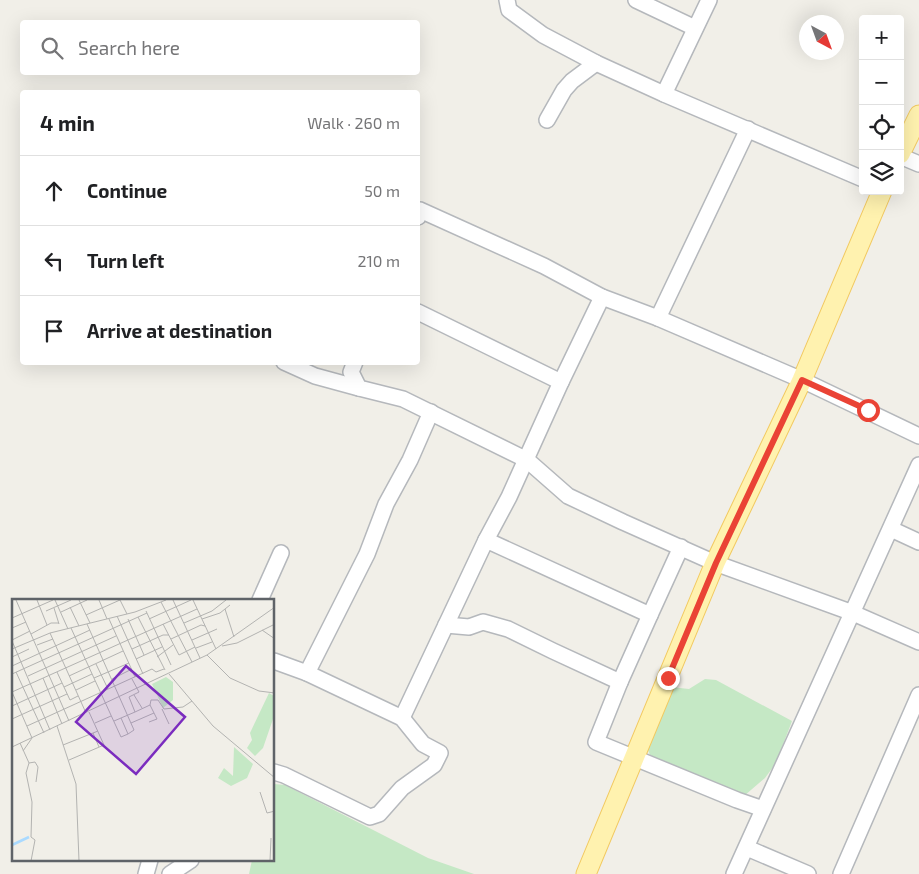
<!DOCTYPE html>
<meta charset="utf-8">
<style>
body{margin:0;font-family:"Exo 2",sans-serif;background:#f6f6f6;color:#202124}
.controls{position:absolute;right:15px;top:15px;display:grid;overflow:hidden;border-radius:5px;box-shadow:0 5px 20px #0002}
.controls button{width:45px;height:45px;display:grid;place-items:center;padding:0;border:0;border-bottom:1px solid #e0e0e0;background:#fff;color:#202124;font:25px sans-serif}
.compass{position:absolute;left:799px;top:15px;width:45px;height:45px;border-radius:50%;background:#fff;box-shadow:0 5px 20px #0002;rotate:139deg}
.stop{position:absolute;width:15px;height:15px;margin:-11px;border:4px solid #ea4335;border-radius:50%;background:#fff}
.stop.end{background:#ea4335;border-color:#fff;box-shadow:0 1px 5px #0008}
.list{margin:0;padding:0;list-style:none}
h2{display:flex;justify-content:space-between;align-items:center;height:65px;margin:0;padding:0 20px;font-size:21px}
h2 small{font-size:16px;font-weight:400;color:#757577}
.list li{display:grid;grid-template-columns:32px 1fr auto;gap:15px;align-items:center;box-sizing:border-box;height:70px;padding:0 20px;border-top:1px solid #e0e0e0}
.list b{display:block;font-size:19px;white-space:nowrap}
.list em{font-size:16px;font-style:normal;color:#757577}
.icon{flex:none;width:28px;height:28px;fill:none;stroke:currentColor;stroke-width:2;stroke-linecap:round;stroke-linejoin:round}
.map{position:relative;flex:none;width:919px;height:874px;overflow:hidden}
.search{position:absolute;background:#fff;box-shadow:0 5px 20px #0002;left:20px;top:20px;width:400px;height:55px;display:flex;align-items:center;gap:12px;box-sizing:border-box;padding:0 18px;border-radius:5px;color:#757577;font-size:19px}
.panel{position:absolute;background:#fff;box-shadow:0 5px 20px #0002;left:20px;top:90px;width:400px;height:275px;border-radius:5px}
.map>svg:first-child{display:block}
</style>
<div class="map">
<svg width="919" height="874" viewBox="0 0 919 874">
<rect width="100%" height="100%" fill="#f1efe8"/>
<g fill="#c5e8c5">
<path d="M 705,679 L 716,680 L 792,721 L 776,763 L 765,778 L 744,796 L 650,755 L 646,746 L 671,687 L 689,689 Z"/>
<path d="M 274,784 L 285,785 L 428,858 L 474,874 L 249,874 L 252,860 L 274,860 Z"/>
</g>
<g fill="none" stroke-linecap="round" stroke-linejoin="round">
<g stroke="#b5b8bc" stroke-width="18">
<g id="minor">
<path d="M 507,0 L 509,10 L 543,35 L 596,63 L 664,94 L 863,179"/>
<path d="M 636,0 L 695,28"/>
<path d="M 664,94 L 709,0"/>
<path d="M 547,120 L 564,90 L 572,81 L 596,63"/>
<path d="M 900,156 L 919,164"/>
<path d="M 418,217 L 420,210 L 544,266 L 602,297 L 658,318 L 802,380 L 919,436"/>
<path d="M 418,312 L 561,382"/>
<path d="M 658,318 L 748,129"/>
<path d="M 284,362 L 315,376 L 359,388"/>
<path d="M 355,362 L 351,372 L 359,388 L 403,399 L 527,460 L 568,496 L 623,522 L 715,563 L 853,613 L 919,642"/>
<path d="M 891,529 L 919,542"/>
<path d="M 486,540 L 509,497 L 561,382 L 602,297"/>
<path d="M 260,600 L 281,553"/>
<path d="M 650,615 L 681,547"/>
<path d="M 446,625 L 469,627 L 483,622 L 508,629 L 553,651 L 620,682"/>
<path d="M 274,661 L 307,673 L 402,718 L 423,744 L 440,753 L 434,765 L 402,788 L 379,814 L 370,817 L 284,775 L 274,772"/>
<path d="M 307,673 L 367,554 L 386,504 L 410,460 L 431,412"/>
<path d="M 402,718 L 486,540 L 650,615 L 620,682 L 596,742 L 737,800 L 763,809"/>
<path d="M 747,848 L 808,874"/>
<path d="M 146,874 L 150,860"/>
<path d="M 170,874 L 191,860"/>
<path d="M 734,874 L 919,465"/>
<path d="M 841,874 L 919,695"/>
</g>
</g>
<g stroke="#f2c960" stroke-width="21">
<g id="major">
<path d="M 900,154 L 919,115"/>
<path d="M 586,874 L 715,563 L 802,380 L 882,191"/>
</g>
</g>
<use href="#minor" stroke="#fff" stroke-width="15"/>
<use href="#major" stroke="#fff2af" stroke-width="19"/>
</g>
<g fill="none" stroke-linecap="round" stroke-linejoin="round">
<path stroke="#ea4335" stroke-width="6" d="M 668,678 L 716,563 L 802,380 L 868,410"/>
</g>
<g transform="translate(12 599)">
<rect width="262" height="262" fill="#f1efe8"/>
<path d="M 154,78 L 161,83 L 161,101 L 151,109 L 140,85 ZM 257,94 L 262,97 L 261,120 L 251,149 L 243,157 L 235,149 L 240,141 L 238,134 ZM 222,148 L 241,165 L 235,179 L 219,187 L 206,179 L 212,169 L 221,177 Z" fill="#c5e8c5"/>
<path fill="none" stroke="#aadaff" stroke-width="2.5" d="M 0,246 L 17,238"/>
<path fill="none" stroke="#b3b3b1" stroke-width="1" d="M 4,1 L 57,122M 25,1 L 35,26M 43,1 L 56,30M 67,1 L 78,24M 87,1 L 95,20M 108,1 L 115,15M 161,1 L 188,59M 181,1 L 204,50M 149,3 L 180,63M 58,8 L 67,27M 42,9 L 47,25M 213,10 L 222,38M 34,12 L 59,1M 134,12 L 159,66M 49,13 L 75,1M 74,16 L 108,1M 105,17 L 131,75M 126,18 L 153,71M 0,19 L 41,1M 97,20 L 123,78M 116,20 L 132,56M 137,20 L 179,1M 190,20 L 208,14 L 218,6M 172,24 L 200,12 L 214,1M 75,25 L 122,131 L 116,135 L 109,119M 151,25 L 167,56 L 183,48M 0,29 L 14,23M 59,29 L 109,138 L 116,135M 250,31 L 263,40M 38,34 L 74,114M 19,35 L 39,24 L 47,24M 159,40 L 189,26 L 193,27M 0,41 L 18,32M 180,41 L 205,30M 0,42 L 38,131M 25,46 L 41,40M 210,47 L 225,44 L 263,25M 184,49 L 200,43M 0,50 L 38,34 L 123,13 L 154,1M 120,50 L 151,36 L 157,36M 195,56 L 218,79 L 247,92 L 263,94M 0,58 L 17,50M 145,58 L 161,46M 124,60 L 150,48M 84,65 L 96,90M 0,67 L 78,31M 4,73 L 32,134M 45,73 L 58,101 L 66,97M 0,75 L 135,14M 157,75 L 201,127 L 263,179M 16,77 L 104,37M 57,77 L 111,52M 31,79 L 50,125M 82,79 L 117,64M 100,80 L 120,70M 120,80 L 127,93 L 117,98 L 123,113 L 138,106 L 139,101 L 146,101 L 152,110 L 171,108 L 180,102M 52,88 L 80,75M 64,91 L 83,82M 0,93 L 185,10M 0,93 L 20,139 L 11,152M 122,96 L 130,109M 0,107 L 50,84M 150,110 L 157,125M 0,120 L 55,95M 102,122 L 123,113M 137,123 L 145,120 L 138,106M 83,124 L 99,117M 119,124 L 142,114M 15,127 L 140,70 L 144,73 L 152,70M 45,127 L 64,185 L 67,262M 81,134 L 87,148M 8,144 L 17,164M 51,146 L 86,132M 0,148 L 195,56 L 263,8M 57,161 L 92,146 L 77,113M 17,164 L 14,174 L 20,203 L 19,238 L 23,241 L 19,262M 17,164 L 23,163 L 26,168 L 24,183M 248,193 L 255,214 L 263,212M 258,262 L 259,239"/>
<path fill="#7b2cbf" fill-opacity="0.15" stroke="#7b2cbf" stroke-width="2.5" d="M 114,67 L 173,118 L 124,175 L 64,123 Z"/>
<rect width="262" height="262" fill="none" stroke="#5f6368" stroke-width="2.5"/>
</g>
</svg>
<div class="controls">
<button>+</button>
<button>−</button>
<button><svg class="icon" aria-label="locate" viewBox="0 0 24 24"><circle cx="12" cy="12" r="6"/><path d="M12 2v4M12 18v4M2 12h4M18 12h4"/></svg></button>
<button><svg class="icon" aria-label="layers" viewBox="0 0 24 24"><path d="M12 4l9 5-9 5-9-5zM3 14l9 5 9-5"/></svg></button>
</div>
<svg class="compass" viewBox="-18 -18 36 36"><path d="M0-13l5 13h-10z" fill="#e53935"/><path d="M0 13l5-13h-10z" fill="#757577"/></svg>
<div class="stop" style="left:868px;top:410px"></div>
<div class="stop end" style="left:668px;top:678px"></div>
<div class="search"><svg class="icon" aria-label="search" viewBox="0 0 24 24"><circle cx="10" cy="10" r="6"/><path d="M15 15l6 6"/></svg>Search here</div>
<section class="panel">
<h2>4 min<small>Walk · 260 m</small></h2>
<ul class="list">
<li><svg class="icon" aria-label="ahead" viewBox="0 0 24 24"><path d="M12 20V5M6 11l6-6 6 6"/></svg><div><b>Continue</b></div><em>50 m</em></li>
<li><svg class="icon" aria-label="left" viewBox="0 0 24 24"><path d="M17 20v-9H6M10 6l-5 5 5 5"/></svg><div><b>Turn left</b></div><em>210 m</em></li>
<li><svg class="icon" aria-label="arrive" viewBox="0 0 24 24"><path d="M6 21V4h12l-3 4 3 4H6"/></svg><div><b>Arrive at destination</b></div></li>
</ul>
</section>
</div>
